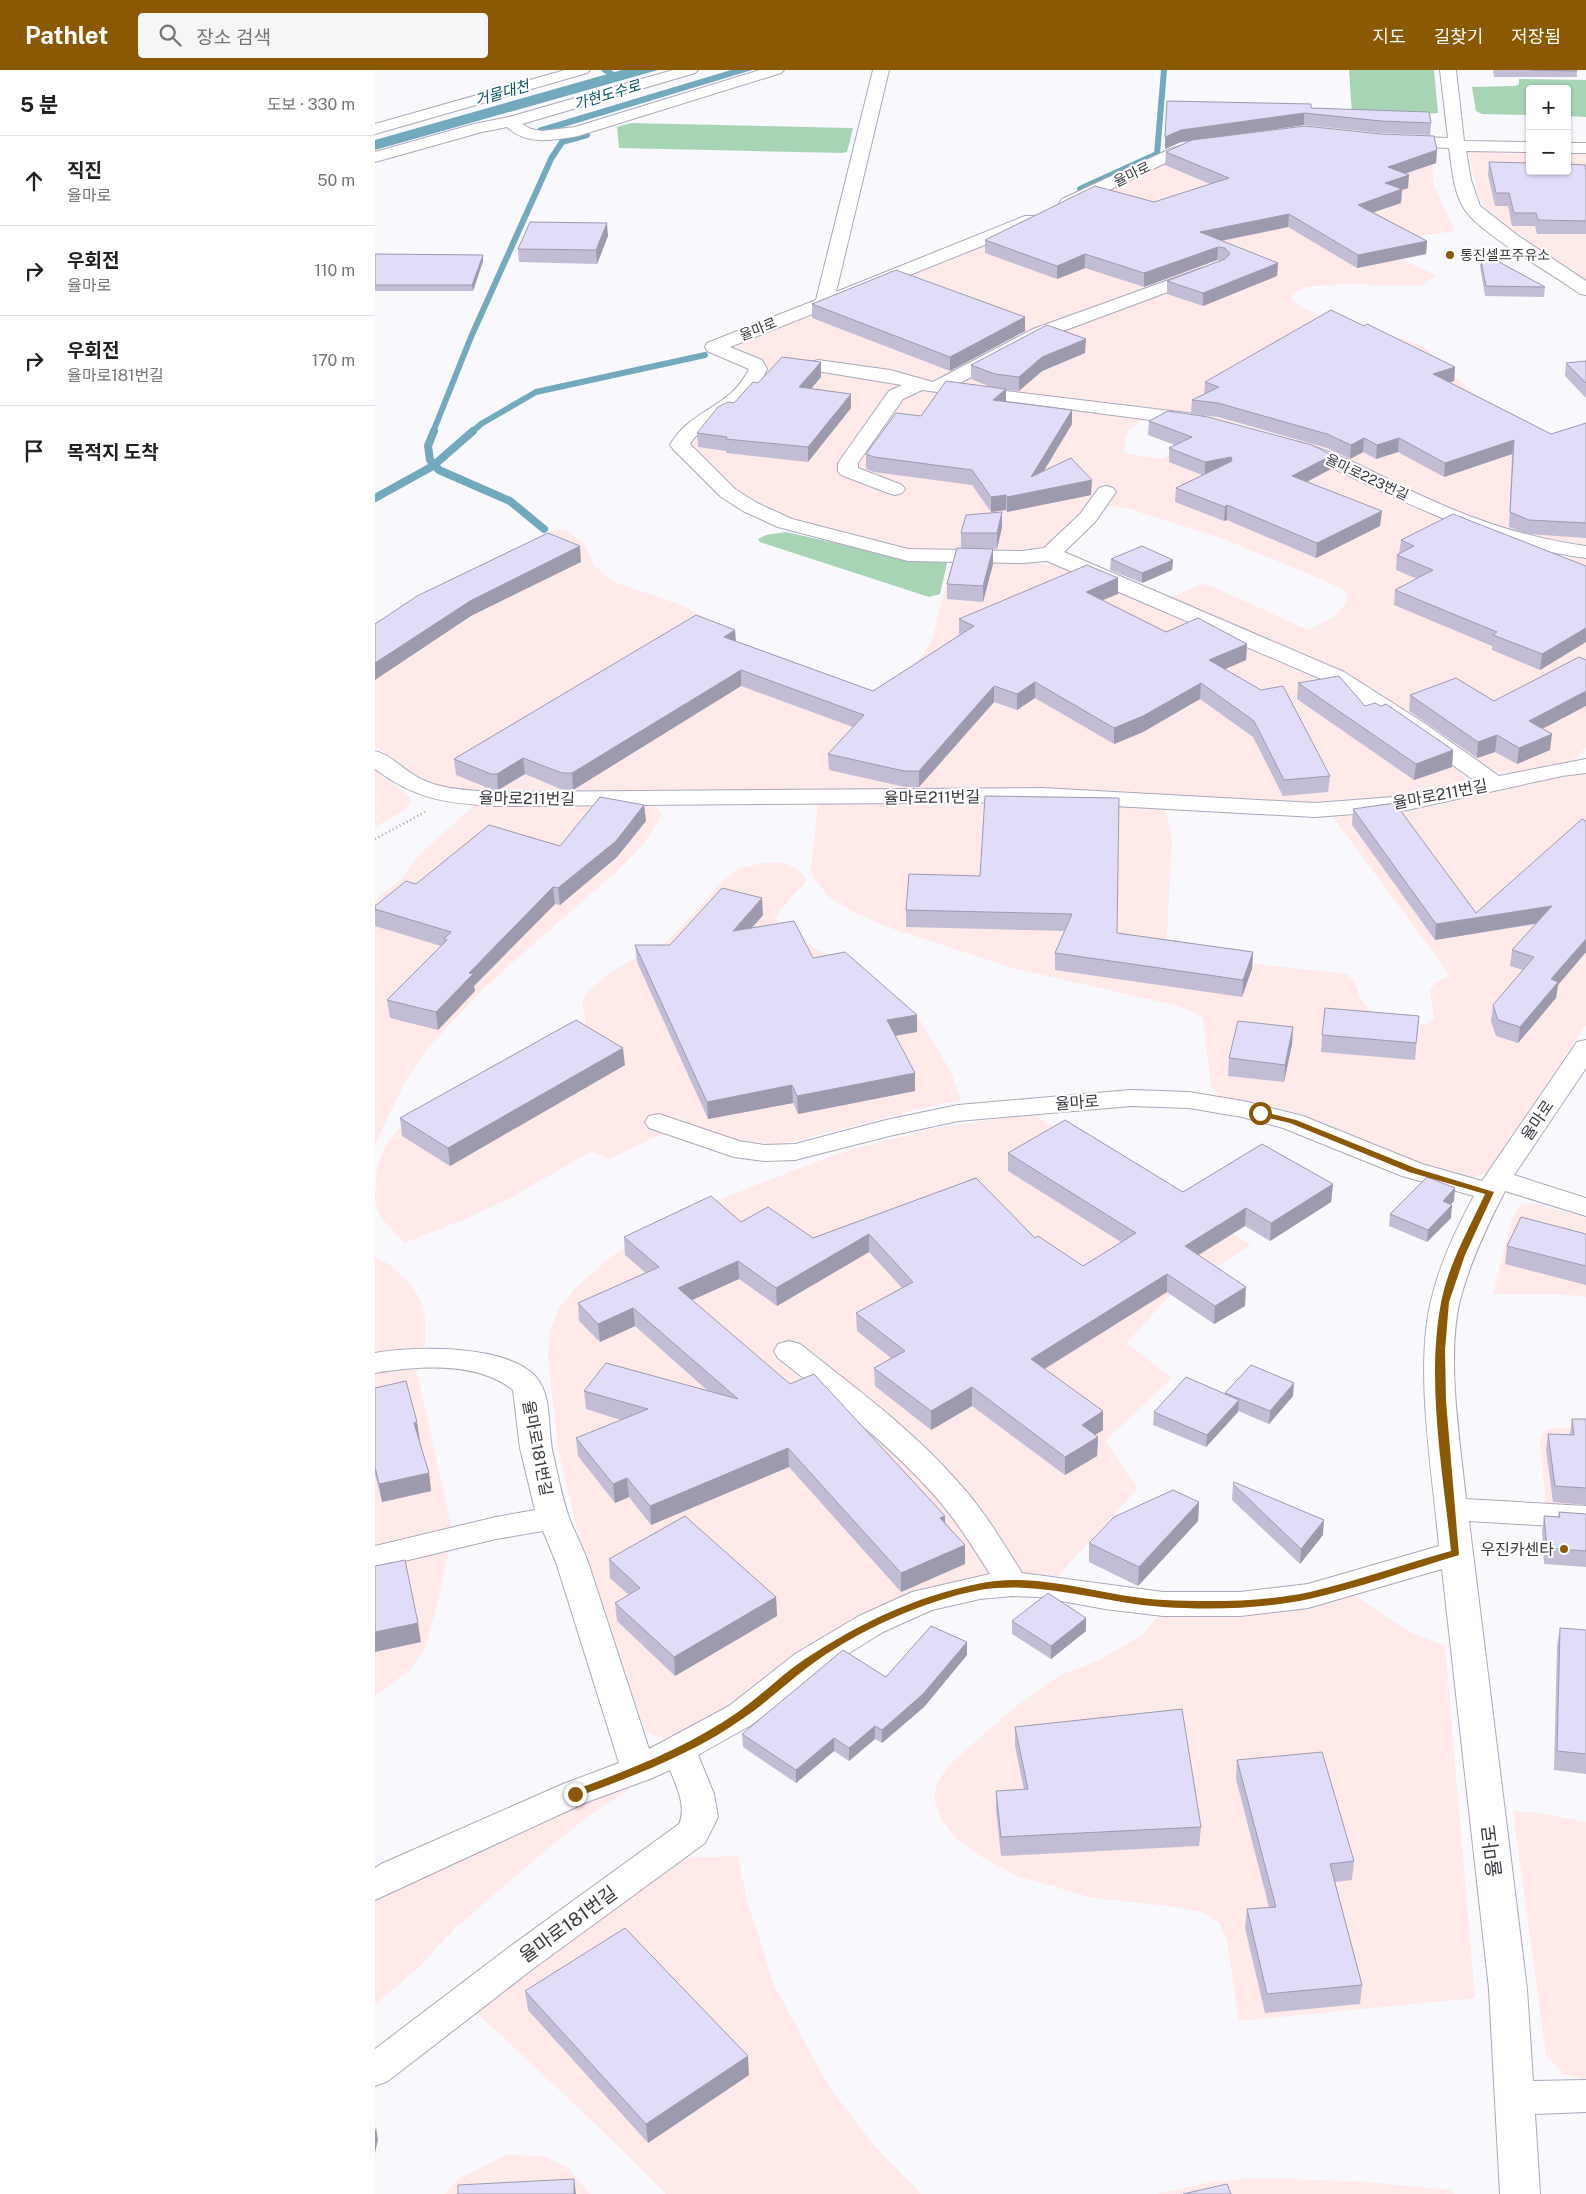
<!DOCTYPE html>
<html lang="ko">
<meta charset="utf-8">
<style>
body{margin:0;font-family:"Public Sans","Noto Sans KR",sans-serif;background:#f6f6f6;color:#202124}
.controls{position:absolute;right:15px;top:15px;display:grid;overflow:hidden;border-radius:5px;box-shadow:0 1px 4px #0004}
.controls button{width:45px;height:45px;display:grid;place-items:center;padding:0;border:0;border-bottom:1px solid #e0e0e0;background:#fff;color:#202124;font:25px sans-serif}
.stop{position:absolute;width:15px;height:15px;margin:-11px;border:4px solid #8b5904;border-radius:50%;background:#fff}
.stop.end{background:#8b5904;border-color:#fff;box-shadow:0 1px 5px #0008}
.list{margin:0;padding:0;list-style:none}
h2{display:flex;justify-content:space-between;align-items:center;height:65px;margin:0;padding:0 20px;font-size:21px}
h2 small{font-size:16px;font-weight:400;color:#757577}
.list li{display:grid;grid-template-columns:32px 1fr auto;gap:15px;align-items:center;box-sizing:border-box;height:90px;padding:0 20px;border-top:1px solid #e0e0e0}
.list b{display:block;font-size:19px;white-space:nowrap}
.list p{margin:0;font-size:16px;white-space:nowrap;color:#757577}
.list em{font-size:16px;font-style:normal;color:#757577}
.icon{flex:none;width:28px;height:28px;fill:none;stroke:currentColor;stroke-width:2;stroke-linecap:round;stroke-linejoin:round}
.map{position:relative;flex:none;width:1211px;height:2124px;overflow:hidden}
header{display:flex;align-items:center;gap:30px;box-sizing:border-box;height:70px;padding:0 25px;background:#8b5904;color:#fff}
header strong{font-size:24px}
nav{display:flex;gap:28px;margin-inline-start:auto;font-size:18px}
.search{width:350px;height:45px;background:#f6f6f6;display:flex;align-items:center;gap:12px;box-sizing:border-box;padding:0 18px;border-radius:5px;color:#757577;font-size:19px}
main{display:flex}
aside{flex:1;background:#fff}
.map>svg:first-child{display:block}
</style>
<header>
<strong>Pathlet</strong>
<div class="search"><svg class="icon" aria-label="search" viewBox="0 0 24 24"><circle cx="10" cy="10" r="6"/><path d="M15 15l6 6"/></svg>장소 검색</div>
<nav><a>지도</a><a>길찾기</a><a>저장됨</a></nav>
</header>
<main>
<aside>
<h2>5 분<small>도보 · 330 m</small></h2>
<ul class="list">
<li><svg class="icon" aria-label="ahead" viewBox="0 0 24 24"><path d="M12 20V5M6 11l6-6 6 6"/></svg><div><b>직진</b><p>율마로</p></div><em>50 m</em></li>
<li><svg class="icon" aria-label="right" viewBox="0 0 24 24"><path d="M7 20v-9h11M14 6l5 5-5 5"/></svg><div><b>우회전</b><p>율마로</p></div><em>110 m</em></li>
<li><svg class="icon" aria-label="right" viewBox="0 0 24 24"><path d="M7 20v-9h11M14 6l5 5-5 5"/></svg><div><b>우회전</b><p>율마로181번길</p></div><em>170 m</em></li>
<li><svg class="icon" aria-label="arrive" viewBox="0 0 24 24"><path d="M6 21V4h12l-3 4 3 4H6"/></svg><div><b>목적지 도착</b></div></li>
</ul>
</aside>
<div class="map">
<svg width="1211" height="2124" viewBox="0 0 1211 2124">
<rect width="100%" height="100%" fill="#f9f8fd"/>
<g fill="#ffe9e9">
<path d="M 1105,80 L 1155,81 L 1155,101 L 1192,101 L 1192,81 L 1211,82 L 1211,211 L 1126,152 L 1108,136 L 1103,125 L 1094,85 Z"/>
<path d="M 808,85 L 1056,85 L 1059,116 L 1080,161 L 1030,168 L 1011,178 L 1032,192 L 1061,205 L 1046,216 L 971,214 L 930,217 L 917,225 L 916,229 L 926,237 L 953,249 L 1029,269 L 1052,279 L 1065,293 L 1160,378 L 1211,366 L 1211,477 L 1153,469 L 1045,427 L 950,381 L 918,369 L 872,356 L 832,347 L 597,318 L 559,309 L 545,320 L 769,348 L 754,359 L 750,369 L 749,383 L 786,389 L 848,362 L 898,374 L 1177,486 L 1211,489 L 1211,677 L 1196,693 L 1138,703 L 1124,702 L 1110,697 L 794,528 L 827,514 L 843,519 L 933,560 L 960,546 L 970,535 L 973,527 L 969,520 L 948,510 L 849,469 L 751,438 L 719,435 L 671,478 L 660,482 L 552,484 L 424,454 L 372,431 L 313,379 L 314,369 L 388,304 L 350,276 L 671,148 Z"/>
<path d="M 183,459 L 192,461 L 210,475 L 219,495 L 237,511 L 309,536 L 337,552 L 375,584 L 509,628 L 548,585 L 558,567 L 577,491 L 651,491 L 692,498 L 965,619 L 1022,655 L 1087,702 L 1090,711 L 1083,717 L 1015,729 L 926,734 L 164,725 L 87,721 L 59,714 L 31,699 L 0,676 L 0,564 L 171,469 L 174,462 Z"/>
<path d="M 0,699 L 32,724 L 36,731 L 31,739 L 0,757 Z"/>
<path d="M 1211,704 L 1211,955 L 1110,1105 L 1096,1107 L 1039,1093 L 845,1027 L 836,1017 L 829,954 L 827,947 L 819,942 L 799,935 L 638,898 L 509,856 L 477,841 L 454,827 L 438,807 L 436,799 L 443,734 L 670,732 L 790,738 L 797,768 L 791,884 L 972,904 L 979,911 L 986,930 L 1005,950 L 1044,955 L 1055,953 L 1059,948 L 1055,921 L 1060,913 L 1075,905 L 958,747 L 1013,743 L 1060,736 L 1174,708 Z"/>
<path d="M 102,733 L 268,735 L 281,737 L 286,742 L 284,751 L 269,773 L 243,800 L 110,917 L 52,979 L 30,1012 L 0,1074 L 0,830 L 26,809 L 45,784 Z"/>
<path d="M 388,793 L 410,793 L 423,800 L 432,810 L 405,840 L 401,848 L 405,855 L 438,877 L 493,907 L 524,928 L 543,947 L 576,1002 L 586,1030 L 539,1040 L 409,1074 L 388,1075 L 367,1072 L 310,1053 L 234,1089 L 217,1081 L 139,1126 L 95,1147 L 29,1173 L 9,1151 L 1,1138 L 0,1124 L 2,1099 L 12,1073 L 22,1060 L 211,955 L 207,933 L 212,923 L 234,903 L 294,870 L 347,812 L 363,799 Z"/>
<path d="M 659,1044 L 876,1175 L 793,1227 L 752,1273 L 797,1308 L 730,1371 L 763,1418 L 683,1506 L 647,1505 L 601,1507 L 560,1518 L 363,1629 L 313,1663 L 289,1668 L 273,1663 L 261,1648 L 200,1452 L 183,1379 L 173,1284 L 175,1262 L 184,1238 L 203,1216 L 233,1189 L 263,1169 L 313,1142 L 464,1083 L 565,1057 Z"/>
<path d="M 1156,1133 L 1211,1147 L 1211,1227 L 1184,1224 L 1118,1224 L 1137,1148 L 1144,1136 Z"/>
<path d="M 0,1187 L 14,1194 L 36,1215 L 45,1229 L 50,1248 L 50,1275 L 42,1302 L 77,1460 L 0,1478 Z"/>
<path d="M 1211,1353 L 1211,1438 L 1171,1436 L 1165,1370 L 1168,1362 L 1179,1358 L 1203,1357 Z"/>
<path d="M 74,1481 L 61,1540 L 50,1578 L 35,1600 L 0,1626 L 0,1498 Z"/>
<path d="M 979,1525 L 1035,1562 L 1070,1576 L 1100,1928 L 864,1951 L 852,1871 L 845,1854 L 830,1843 L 804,1837 L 718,1828 L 642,1806 L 607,1787 L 582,1769 L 566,1750 L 559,1729 L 562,1713 L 574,1695 L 641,1636 L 685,1605 L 725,1590 L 766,1566 L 782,1547 L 844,1546 L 909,1540 Z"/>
<path d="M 251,1712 L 255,1719 L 216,1744 L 164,1786 L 79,1859 L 45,1896 L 0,1935 L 0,1829 Z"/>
<path d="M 1138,1741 L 1164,1743 L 1211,1752 L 1211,2010 L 1188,2004 L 1171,1985 Z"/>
<path d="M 363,1786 L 372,1830 L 399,1915 L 453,2015 L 497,2073 L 546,2124 L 291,2124 L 211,2045 L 101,1942 L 310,1788 Z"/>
<path d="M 131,2085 L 169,2086 L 192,2097 L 215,2124 L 70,2124 L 85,2108 Z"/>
<path d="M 891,2108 L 992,2112 L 1075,2120 L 1080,2124 L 782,2124 L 840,2111 Z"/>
</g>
<g fill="#a8d4b6">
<path d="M 974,0 L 1059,0 L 1063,43 L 1037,45 L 977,43 Z"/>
<path d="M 1144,9 L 1211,10 L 1211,47 L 1192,46 L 1192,19 L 1155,19 L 1155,45 L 1107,44 L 1101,41 L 1097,17 L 1140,16 L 1144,14 Z"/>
<path d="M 256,53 L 475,58 L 478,58 L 472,82 L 467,83 L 244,78 L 242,57 Z"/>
<path d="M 411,462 L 531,489 L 572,493 L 565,524 L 554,527 L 385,472 L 383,469 L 391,465 Z"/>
</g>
<g fill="#73a9bd">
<path d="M 247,0 L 283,0 L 0,80 L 0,70 Z"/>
<path d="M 356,0 L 377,0 L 169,63 L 163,62 L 163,58 Z"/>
</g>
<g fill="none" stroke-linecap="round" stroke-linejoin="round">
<g stroke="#73a9bd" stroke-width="6">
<path d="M 230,0 L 240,6"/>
<path d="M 705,119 L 782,84 L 789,0"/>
<path d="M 58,362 L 96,267 L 176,89 L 187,72 L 212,65"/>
<path d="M 97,362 L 106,354 L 161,322 L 330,285"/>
</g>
<g stroke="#73a9bd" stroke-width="8">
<path d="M 59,361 L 53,376 L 55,390 L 64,400 L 135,431 L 169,459"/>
<path d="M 0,428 L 58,396 L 98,361"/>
</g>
<g stroke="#aba8bd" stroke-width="2">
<g id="minor">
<path d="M 190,0 L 215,0 L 212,3 L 0,64 L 0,54 Z"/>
<path d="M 298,0 L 323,0 L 320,3 L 147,54 L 156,59 L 167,61 L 200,57 L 385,0 L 409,0 L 406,3 L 203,66 C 179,70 152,76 132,57 L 107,62 L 0,92 L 0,82 L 99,54 L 134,47 Z"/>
<path d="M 498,0 L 514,0 L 461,222 L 650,146 L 662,146 L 665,150 L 662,154 L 355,277 L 387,290 L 392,299 C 385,315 377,329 362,339 C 346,350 325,357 315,374 L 360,419 L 382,433 L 417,449 L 533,479 L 647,481 L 669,478 L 705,444 L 724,418 L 731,416 L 738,418 L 741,422 L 720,452 L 689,482 L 969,602 L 1049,653 L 1124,706 L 1211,689 L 1211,703 L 1187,706 L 1032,740 L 940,747 L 667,732 L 119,736 C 70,733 40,729 0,699 L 0,681 C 15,685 26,697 39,705 C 63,720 92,720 119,722 L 667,718 L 940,733 L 1032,726 L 1100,711 L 1033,663 L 953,612 L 672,491 L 647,493 L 533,491 L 403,457 L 368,441 L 346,427 L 298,379 L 295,375 C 316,338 355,339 374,299 L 332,281 L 330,277 L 332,273 L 441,230 Z"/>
<path d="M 1065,0 L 1081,0 L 1089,71 L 1155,72 L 1155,82 L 1091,81 L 1096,110 L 1105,136 L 1142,165 L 1211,211 L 1211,225 L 1205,224 C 1177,203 1104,164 1088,137 C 1078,120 1077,97 1074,78 L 1024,76 L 1016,71 L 1024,66 L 1073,68 Z"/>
<path d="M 825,70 L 833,75 L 831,78 L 807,85 L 699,137 L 687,137 L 684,133 L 687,129 L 795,79 Z"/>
<rect x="1192" y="73" width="19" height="10"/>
<path d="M 827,198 L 833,199 L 836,203 L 833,207 L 672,267 L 581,315 L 821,344 L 828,346 L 831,350 L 828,354 L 821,356 L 547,320 L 528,329 L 483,393 L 483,398 L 527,415 L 530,419 L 527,423 L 520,425 L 513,423 L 466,405 L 463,401 L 463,393 L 514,321 L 527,315 L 436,300 L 434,296 L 436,292 L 443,290 L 515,300 L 558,312 L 658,259 Z"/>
<path d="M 923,372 C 966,383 1005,406 1045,425 C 1098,450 1152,468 1211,476 L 1211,488 C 1112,475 1026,431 937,388 L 916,382 L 913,378 L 916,374 Z"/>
<path d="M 1211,970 L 1211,998 L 1139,1105 L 1211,1128 L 1211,1146 L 1130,1121 C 1112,1156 1095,1192 1085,1230 C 1071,1287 1085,1370 1091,1429 L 1211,1436 L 1211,1458 L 1094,1451 L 1152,1919 L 1158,2011 L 1211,2010 L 1211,2042 L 1160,2044 L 1165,2124 L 1125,2124 L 1114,1919 L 1067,1499 L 933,1538 L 865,1546 L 788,1546 L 730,1539 L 664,1527 L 637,1526 L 605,1529 L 557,1540 L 508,1562 L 444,1602 L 378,1654 L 323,1685 L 339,1724 L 343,1747 L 330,1773 L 159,1898 L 13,2011 L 0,2016 L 0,1979 L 133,1878 L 304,1754 C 312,1737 301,1715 295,1700 L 275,1709 L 212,1732 L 0,1830 L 0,1798 L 6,1794 L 188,1714 L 244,1693 L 181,1492 L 168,1461 L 121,1469 L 0,1498 L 0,1476 L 121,1447 L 160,1440 L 145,1378 L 138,1320 C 102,1291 43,1296 0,1303 L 0,1283 C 39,1276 132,1274 161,1307 C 178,1327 172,1360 178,1384 C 183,1405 187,1429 195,1450 C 201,1465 209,1480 214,1495 C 234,1556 254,1618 274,1679 L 354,1636 L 420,1584 L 484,1546 L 537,1522 L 615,1504 C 598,1477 581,1450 560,1426 C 514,1374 458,1331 403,1288 L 399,1281 L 403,1274 L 414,1271 L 425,1274 C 479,1317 537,1359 583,1412 C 608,1439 627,1471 647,1503 L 788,1522 L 865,1522 L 933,1514 L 1064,1476 C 1058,1405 1039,1301 1056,1231 C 1064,1195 1081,1159 1099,1126 L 1027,1106 L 908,1058 L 867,1047 L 814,1038 L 756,1036 L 583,1051 L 514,1066 L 420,1090 L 389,1091 L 359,1087 L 274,1058 L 270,1052 L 274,1046 L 284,1044 L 364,1071 L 389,1075 L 420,1074 L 511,1050 L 583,1035 L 756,1020 L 814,1022 L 868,1031 L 928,1046 L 1047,1094 L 1107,1111 L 1202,972 Z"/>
</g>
</g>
<path stroke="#a9a8af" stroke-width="2.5" stroke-dasharray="1 3" stroke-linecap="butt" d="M 0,769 L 50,742"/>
<use href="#minor" fill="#fff" fill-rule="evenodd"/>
</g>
<g fill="#c2bdd5">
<path d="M 1118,0 L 1202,0 L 1202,7 L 1119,7 Z"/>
<path d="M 792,31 L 936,38 L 1056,53 L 1055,65 L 1005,63 L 929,55 L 849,66 L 1062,80 L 1061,93 L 1030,103 L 1033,118 L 1027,120 L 1026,133 L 998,142 L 1052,171 L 1051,184 L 982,198 L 913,157 L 847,171 L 903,193 L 902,206 L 828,236 L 792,224 L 792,211 L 846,191 L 842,190 L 769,217 L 710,198 L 682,209 L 610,183 L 610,170 L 779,132 L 835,114 L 790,95 L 791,82 L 816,71 L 806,72 L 790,79 Z"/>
<path d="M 1114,92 L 1211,100 L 1211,164 L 1162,164 L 1160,156 L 1137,156 L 1133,136 L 1120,136 L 1113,105 Z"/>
<path d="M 233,166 L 222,194 L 144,192 L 143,179 Z"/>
<path d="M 1104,181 L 1170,217 L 1169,227 L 1110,226 L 1104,190 Z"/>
<path d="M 0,184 L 108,185 L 108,191 L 98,221 L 0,221 Z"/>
<path d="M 437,234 L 650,247 L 650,261 L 575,301 L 437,248 Z"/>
<path d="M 989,256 L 1080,297 L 1079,311 L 1074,312 L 1176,364 L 1211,353 L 1211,468 L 1153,464 L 1134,457 L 1137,384 L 1069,407 L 1023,382 L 1001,389 L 988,382 L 975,389 L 952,378 L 843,347 L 816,344 L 817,330 L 829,324 L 830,312 Z"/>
<path d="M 710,283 L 667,301 L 644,321 L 631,320 L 631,331 L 697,340 L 697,354 L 669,401 L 716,425 L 632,442 L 631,440 L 616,442 L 597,415 L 499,402 L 491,399 L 491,384 L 546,346 L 616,317 L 596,309 L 596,295 Z"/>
<path d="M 1211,291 L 1211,328 L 1190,306 L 1191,293 Z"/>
<path d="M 446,292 L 446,307 L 436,319 L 476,338 L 433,392 L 351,383 L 351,381 L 323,377 L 322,363 L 383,313 Z"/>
<path d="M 774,351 L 957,385 L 956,399 L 932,412 L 1005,456 L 941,488 L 852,450 L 849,451 L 800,432 L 801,418 L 827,405 L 794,392 L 794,378 L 800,375 L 773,365 Z"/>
<path d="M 627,442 L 627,457 L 622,479 L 586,478 L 586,463 Z"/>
<path d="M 1026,470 L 1211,496 L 1211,572 L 1165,600 L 1117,580 L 1117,576 L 1019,535 L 1020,520 L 1042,509 L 1021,500 L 1022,485 L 1024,484 Z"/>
<path d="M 618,479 L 618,494 L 608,532 L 572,529 L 572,514 Z"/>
<path d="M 736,489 L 798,490 L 797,500 L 767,513 L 735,500 Z"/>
<path d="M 743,508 L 743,524 L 727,530 L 791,562 L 872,574 L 871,590 L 850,599 L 955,706 L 953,722 L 908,726 L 878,667 L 825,629 L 768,662 L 739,674 L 660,628 L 642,640 L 619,632 L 544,717 L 530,717 L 454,700 L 453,684 L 478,657 L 366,616 L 198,720 L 188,720 L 150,704 L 123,720 L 118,720 L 81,705 L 79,689 L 360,560 L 361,571 L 498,621 L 585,565 L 584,564 L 584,549 Z"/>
<path d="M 923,613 L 990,636 L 1078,680 L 1077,697 L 1039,710 L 922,629 Z"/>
<path d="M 1035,625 L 1119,631 L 1168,659 L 1175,680 L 1142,694 L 1120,682 L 1102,688 L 1034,641 Z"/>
<path d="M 269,735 L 271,751 L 242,787 L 185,835 L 180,834 L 99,916 L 100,921 L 63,960 L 15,948 L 12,930 L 66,876 L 0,856 L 0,836 L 41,814 L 185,776 Z"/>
<path d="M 978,739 L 1101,843 L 1211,751 L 1211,882 L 1183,915 L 1181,928 L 1143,973 L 1121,966 L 1116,951 L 1118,935 L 1148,900 L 1135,896 L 1137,880 L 1161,854 L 1060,870 L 977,755 Z"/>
<path d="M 605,806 L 742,863 L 878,882 L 877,899 L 867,927 L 680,900 L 680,883 L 690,861 L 531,857 L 531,840 Z"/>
<path d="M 388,845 L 377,858 L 438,888 L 542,945 L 542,962 L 520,966 L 540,1021 L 423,1044 L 418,1033 L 333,1049 L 262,892 L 260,875 L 295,875 Z"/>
<path d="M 1044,946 L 1040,990 L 946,982 L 947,965 Z"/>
<path d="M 918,957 L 917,974 L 909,1012 L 853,1006 L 854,988 Z"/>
<path d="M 250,995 L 75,1096 L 27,1066 L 25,1048 Z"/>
<path d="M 633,1083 L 808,1122 L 958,1114 L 956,1132 L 895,1171 L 870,1156 L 823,1185 L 870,1236 L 839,1254 L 792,1222 L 670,1299 L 728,1360 L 720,1365 L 723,1367 L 722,1386 L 690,1405 L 597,1336 L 556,1360 L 500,1316 L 499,1298 L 516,1288 L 482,1261 L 481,1243 L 527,1218 L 494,1182 L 402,1236 L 364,1209 L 317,1230 L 570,1453 L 590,1475 L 590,1494 L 526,1522 L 414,1397 L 276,1455 L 254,1427 L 240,1433 L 203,1386 L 201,1368 L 246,1350 L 211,1339 L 209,1321 L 333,1321 L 260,1256 L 225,1272 L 204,1251 L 203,1233 L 271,1203 L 250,1185 L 249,1167 L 366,1152 L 438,1168 L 601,1108 L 660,1168 L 708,1196 L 746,1172 L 633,1101 Z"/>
<path d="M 1079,1131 L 1075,1134 L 1076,1148 L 1052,1172 L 1014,1156 L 1015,1144 Z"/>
<path d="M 1211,1164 L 1211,1215 L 1130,1194 L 1132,1176 Z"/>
<path d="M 0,1318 L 45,1371 L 44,1371 L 54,1403 L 56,1421 L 7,1432 L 0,1404 Z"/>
<path d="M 850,1323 L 918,1326 L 894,1354 L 863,1341 L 863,1342 L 831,1377 L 778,1355 L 779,1342 L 850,1324 Z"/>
<path d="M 1197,1349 L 1211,1349 L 1211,1435 L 1178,1432 L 1171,1380 L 1173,1364 L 1195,1364 Z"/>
<path d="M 858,1414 L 948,1465 L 925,1494 L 857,1430 Z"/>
<path d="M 824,1432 L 823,1451 L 763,1516 L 714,1492 L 714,1473 Z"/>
<path d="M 1184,1442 L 1211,1444 L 1211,1497 L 1169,1494 L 1167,1462 L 1169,1446 L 1183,1447 Z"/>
<path d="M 234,1489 L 401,1527 L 402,1546 L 300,1606 L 242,1551 L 240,1533 L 254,1525 L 235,1508 Z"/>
<path d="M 637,1551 L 711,1561 L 676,1589 L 637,1564 Z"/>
<path d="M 1185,1558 L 1211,1560 L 1211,1704 L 1179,1700 L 1182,1576 Z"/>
<path d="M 592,1572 L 592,1585 L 549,1637 L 507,1673 L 500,1669 L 474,1691 L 459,1681 L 421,1713 L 368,1677 L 367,1664 L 511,1607 Z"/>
<path d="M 640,1657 L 826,1757 L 824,1776 L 626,1786 L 621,1740 L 621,1721 L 649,1720 L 640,1676 Z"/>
<path d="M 862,1690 L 979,1791 L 977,1810 L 960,1812 L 987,1915 L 985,1934 L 890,1943 L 870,1858 L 872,1839 L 894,1837 L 861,1709 Z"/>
<path d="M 150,1921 L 374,2005 L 273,2073 L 153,1940 Z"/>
</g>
<g fill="#9e9aae">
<path d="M 929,43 L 929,55 L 806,72 L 790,79 L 790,67 L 806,60 Z"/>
<path d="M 1062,80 L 1061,93 L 1012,110 L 1013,97 Z"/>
<path d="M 1034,105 L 1033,118 L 1027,120 L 1026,133 L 982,148 L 983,135 L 1010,113 Z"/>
<path d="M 914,144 L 913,157 L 824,175 L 825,162 Z"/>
<path d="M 232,153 L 233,166 L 222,194 L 221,180 Z"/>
<path d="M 1052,171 L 1051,184 L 982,198 L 983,185 Z"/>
<path d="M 843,177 L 842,190 L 769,217 L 769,203 Z"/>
<path d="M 710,184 L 710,198 L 682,209 L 682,196 Z"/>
<path d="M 108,185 L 108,191 L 98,221 L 97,215 Z"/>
<path d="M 903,193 L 902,206 L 828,236 L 828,223 Z"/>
<path d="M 650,247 L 650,261 L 575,301 L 575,287 Z"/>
<path d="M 711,269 L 710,283 L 667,301 L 644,321 L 644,307 L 667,287 Z"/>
<path d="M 446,292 L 446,307 L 425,332 L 424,317 Z"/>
<path d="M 1080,297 L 1079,311 L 1057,318 L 1058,304 Z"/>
<path d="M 631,319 L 631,333 L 618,330 Z"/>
<path d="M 476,324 L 476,338 L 433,392 L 433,377 Z"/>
<path d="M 697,340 L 697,354 L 656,422 L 656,407 Z"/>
<path d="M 989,368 L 988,382 L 975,389 L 976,375 Z"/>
<path d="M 1024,368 L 1023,382 L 1001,389 L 1002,375 Z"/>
<path d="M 1139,370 L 1137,384 L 1069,407 L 1070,393 Z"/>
<path d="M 957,385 L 956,399 L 916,420 L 917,406 Z"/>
<path d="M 856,387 L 855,402 L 830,406 L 830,392 Z"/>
<path d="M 717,410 L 716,425 L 632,442 L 632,427 Z"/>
<path d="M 631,425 L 631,440 L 616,442 L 616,427 Z"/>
<path d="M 852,435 L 852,450 L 849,451 L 850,437 Z"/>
<path d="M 1007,441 L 1005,456 L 941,488 L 942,473 Z"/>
<path d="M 627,442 L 627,457 L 622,479 L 622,463 Z"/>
<path d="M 205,476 L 206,492 L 96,546 L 0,610 L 0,593 L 95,531 Z"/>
<path d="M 618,479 L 618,494 L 608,532 L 608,516 Z"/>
<path d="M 798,490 L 797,500 L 767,513 L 767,503 Z"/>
<path d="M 743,508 L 743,524 L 711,537 L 711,522 Z"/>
<path d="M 1211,558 L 1211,572 L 1165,600 L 1167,584 Z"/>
<path d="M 360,560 L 361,576 L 349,567 Z"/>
<path d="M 872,574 L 871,590 L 834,606 L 834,590 Z"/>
<path d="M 366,600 L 366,616 L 198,720 L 197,703 Z"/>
<path d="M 660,612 L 660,628 L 642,640 L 642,624 Z"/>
<path d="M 826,613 L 825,629 L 768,662 L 739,674 L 739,658 Z"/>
<path d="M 619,616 L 619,632 L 544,717 L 544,701 Z"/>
<path d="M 1211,621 L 1211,636 L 1152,667 L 1154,651 Z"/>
<path d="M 1177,664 L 1175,680 L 1142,694 L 1144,678 Z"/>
<path d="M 1122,665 L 1120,682 L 1102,688 L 1103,672 Z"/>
<path d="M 1078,680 L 1077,697 L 1039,710 L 1041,694 Z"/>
<path d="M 148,688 L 150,704 L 123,720 L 122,704 Z"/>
<path d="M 269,735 L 271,751 L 242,787 L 185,835 L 183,818 Z"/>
<path d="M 178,817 L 180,834 L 99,916 L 100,921 L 63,960 L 61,942 L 94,903 Z"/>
<path d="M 387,828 L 388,845 L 359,878 L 358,861 Z"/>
<path d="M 1177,836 L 1175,851 L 1060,870 L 1061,854 Z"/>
<path d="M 1211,869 L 1211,882 L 1183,915 L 1181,928 L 1143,973 L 1145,957 L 1176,909 Z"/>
<path d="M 878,882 L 877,899 L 867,927 L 868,910 Z"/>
<path d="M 542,945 L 542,962 L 512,967 L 512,950 Z"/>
<path d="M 918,957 L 917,974 L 909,1012 L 910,995 Z"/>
<path d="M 248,978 L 250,995 L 75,1096 L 73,1078 Z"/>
<path d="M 540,1003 L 540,1021 L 423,1044 L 422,1026 Z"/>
<path d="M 417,1015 L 418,1033 L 333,1049 L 332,1032 Z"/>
<path d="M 958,1114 L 956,1132 L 895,1171 L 896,1153 Z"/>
<path d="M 1080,1118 L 1079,1131 L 1066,1144 L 1068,1131 Z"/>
<path d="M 1077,1135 L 1076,1148 L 1052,1172 L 1053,1160 Z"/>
<path d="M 871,1138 L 870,1156 L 809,1194 L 810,1176 Z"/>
<path d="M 494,1164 L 494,1182 L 402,1236 L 401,1218 Z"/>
<path d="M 363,1191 L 364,1209 L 304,1236 L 303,1218 Z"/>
<path d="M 792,1204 L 792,1222 L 656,1307 L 656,1289 Z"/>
<path d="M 871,1217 L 870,1236 L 839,1254 L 840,1236 Z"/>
<path d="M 258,1238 L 260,1256 L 225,1272 L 223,1254 Z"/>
<path d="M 919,1313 L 918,1326 L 894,1354 L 895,1341 Z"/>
<path d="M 597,1317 L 597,1336 L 556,1360 L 556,1341 Z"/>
<path d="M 864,1330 L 863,1342 L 831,1377 L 832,1365 Z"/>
<path d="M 728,1341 L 728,1360 L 706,1373 L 707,1355 Z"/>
<path d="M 42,1352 L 45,1371 L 42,1371 L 39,1353 Z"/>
<path d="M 723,1367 L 722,1386 L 690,1405 L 690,1387 Z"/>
<path d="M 413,1378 L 414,1397 L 276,1455 L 275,1436 Z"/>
<path d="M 54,1403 L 56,1421 L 7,1432 L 4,1414 Z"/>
<path d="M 252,1408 L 254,1427 L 240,1433 L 238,1414 Z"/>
<path d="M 824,1432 L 823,1451 L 763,1516 L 764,1497 Z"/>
<path d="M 570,1446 L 570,1465 L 565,1448 Z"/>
<path d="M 949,1450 L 948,1465 L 925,1494 L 926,1479 Z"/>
<path d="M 590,1475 L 590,1494 L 526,1522 L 526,1503 Z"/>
<path d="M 401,1527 L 402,1546 L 300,1606 L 299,1587 Z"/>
<path d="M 711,1548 L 711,1561 L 676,1589 L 676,1576 Z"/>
<path d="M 43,1553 L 46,1572 L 0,1582 L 0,1562 Z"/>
<path d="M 592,1572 L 592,1585 L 549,1637 L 507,1673 L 507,1660 Z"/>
<path d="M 500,1656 L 500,1669 L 474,1691 L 474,1678 Z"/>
<path d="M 459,1668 L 459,1681 L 421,1713 L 421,1700 Z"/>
<path d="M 373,1986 L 374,2005 L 273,2073 L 271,2054 Z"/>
<path d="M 1,2057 L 3,2070 L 0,2083 L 0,2061 Z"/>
<path d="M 199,2109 L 201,2124 L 199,2124 Z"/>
</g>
<g fill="#e1dcf8" stroke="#9e9aae">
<path d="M 1156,0 L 1202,0 L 1202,1 Z"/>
<path d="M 792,31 L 936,34 L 936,38 L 1054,42 L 1056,53 L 1006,51 L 929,43 L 806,60 L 790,67 Z"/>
<path d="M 930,56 L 1006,64 L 1059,66 L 1062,80 L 1013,97 L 1034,105 L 1010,113 L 1027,119 L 983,135 L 1052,171 L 983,185 L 914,144 L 825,162 L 903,193 L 828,223 L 792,211 L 850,189 L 855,184 L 850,178 L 843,177 L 769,203 L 710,184 L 682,196 L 610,170 L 720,116 L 779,132 L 854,108 L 791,82 L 817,70 Z"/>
<path d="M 1114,92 L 1155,93 L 1155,101 L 1192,101 L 1192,94 L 1210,95 L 1211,100 L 1211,151 L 1163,150 L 1161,143 L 1139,143 L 1134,123 L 1121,123 Z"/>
<path d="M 155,152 L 232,153 L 221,180 L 143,179 Z"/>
<path d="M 1104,181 L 1170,217 L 1111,216 Z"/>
<path d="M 0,184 L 108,185 L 97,215 L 0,215 Z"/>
<path d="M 521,200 L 650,247 L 575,287 L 437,234 Z"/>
<path d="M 956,240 L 989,256 L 992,254 L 1080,297 L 1058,304 L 1176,364 L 1211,353 L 1211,453 L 1154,450 L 1135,442 L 1139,370 L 1070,393 L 1024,368 L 1002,375 L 989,368 L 976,375 L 952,364 L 843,333 L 817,330 L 844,317 L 830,312 Z"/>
<path d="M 672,255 L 711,269 L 667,287 L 644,307 L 620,304 L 596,295 Z"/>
<path d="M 407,287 L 446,292 L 424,317 L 476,324 L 433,377 L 351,369 L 352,367 L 322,363 L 343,337 L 353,332 L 359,333 L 378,312 L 383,313 Z"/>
<path d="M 1211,291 L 1211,313 L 1191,293 Z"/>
<path d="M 571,311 L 631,319 L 618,330 L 697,340 L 656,407 L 696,388 L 717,410 L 632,427 L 631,425 L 616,427 L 597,400 L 499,387 L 491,384 L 521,343 L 546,346 Z"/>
<path d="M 793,341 L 833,347 L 937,375 L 957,385 L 917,406 L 1007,441 L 942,473 L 852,435 L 850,437 L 801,418 L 857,391 L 856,387 L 830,392 L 794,378 L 817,367 L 774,351 Z"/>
<path d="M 627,442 L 622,463 L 586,463 L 591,445 Z"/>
<path d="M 1078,444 L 1211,496 L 1211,558 L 1167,584 L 1118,565 L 1122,562 L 1020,520 L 1058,500 L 1022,485 L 1039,476 L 1026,470 Z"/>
<path d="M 173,463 L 205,476 L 95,531 L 0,593 L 0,554 L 42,526 Z"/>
<path d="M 767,476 L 798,490 L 767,503 L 736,489 Z"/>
<path d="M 582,478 L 618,479 L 608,516 L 572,514 Z"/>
<path d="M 712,495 L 743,508 L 711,522 L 791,562 L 823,548 L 872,574 L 834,590 L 886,620 L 908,616 L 955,706 L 909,710 L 879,651 L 826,613 L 768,646 L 739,658 L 660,612 L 642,624 L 619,616 L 544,701 L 529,701 L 453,684 L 489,645 L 366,600 L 197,703 L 187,703 L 148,688 L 122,704 L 116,704 L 79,689 L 321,545 L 360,560 L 349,567 L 498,621 L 599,556 L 584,549 Z"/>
<path d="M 1204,587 L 1211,590 L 1211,621 L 1154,651 L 1177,664 L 1144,678 L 1122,665 L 1103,672 L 1035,625 L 1081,608 L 1119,631 Z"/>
<path d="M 964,606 L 990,636 L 1000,633 L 1006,636 L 1011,634 L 1078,680 L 1041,694 L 923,613 Z"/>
<path d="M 610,726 L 744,728 L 742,863 L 878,882 L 868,910 L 680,883 L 697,844 L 531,840 L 534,804 L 605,806 Z"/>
<path d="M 225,727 L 269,735 L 241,771 L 183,818 L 178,817 L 94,903 L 98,904 L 61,942 L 12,930 L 72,870 L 69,869 L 76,862 L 0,839 L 0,836 L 31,811 L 41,814 L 114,755 L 185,776 Z"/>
<path d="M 1020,733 L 1101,843 L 1207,749 L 1211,751 L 1211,869 L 1176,909 L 1183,912 L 1145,957 L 1123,950 L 1118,935 L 1159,887 L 1137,880 L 1177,836 L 1061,854 L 978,739 Z"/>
<path d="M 347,818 L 387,828 L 358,861 L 419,851 L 438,888 L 470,882 L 542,945 L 512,950 L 540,1003 L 422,1026 L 417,1015 L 332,1032 L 260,875 L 295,875 Z"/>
<path d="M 950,938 L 1044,946 L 1041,973 L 947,965 Z"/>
<path d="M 201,950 L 248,978 L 73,1078 L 25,1048 Z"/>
<path d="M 863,951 L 918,957 L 910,995 L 854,988 Z"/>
<path d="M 690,1050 L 808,1122 L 887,1074 L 958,1114 L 896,1153 L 871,1138 L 810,1176 L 871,1217 L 840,1236 L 792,1204 L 656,1289 L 728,1341 L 707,1355 L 723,1367 L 690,1387 L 597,1317 L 556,1341 L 499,1298 L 530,1281 L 481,1243 L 538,1212 L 494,1164 L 401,1218 L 363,1191 L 303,1218 L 415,1314 L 439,1304 L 570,1446 L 565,1448 L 590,1475 L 526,1503 L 413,1378 L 275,1436 L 252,1408 L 238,1414 L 201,1368 L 273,1339 L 209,1321 L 231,1293 L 363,1329 L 258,1238 L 223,1254 L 203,1233 L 284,1197 L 249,1167 L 336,1126 L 366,1152 L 393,1137 L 438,1168 L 601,1108 L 660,1168 L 663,1166 L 708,1196 L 761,1163 L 633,1083 Z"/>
<path d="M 1052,1107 L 1080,1118 L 1068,1131 L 1077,1135 L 1053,1160 L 1015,1144 Z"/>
<path d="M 1146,1147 L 1211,1164 L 1211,1196 L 1132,1176 Z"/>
<path d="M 876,1295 L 919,1313 L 895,1341 L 850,1323 Z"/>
<path d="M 811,1307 L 864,1330 L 832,1365 L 779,1342 Z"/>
<path d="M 31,1311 L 42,1352 L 39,1353 L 54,1403 L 4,1414 L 0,1397 L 0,1318 Z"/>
<path d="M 1197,1349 L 1211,1349 L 1211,1418 L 1180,1416 L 1173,1364 L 1199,1365 Z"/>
<path d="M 859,1412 L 949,1450 L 926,1479 L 858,1414 Z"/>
<path d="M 798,1420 L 824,1432 L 764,1497 L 714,1473 L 739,1447 Z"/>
<path d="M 1184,1442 L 1211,1444 L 1211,1481 L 1172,1478 L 1169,1446 L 1185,1447 Z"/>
<path d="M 310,1446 L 401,1527 L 299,1587 L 240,1533 L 265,1518 L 234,1489 Z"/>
<path d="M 30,1490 L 43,1553 L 0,1562 L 0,1496 Z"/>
<path d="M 673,1523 L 711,1548 L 676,1576 L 637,1551 Z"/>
<path d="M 556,1556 L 592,1572 L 548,1624 L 507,1660 L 500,1656 L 474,1678 L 459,1668 L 421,1700 L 367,1664 L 468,1580 L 511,1607 Z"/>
<path d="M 1185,1558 L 1211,1560 L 1211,1684 L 1182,1681 Z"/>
<path d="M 807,1639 L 826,1757 L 626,1767 L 621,1721 L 653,1719 L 640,1657 Z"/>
<path d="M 947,1682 L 979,1791 L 955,1794 L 987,1915 L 892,1924 L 872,1839 L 901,1837 L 862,1690 Z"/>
<path d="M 250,1858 L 373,1986 L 271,2054 L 150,1921 Z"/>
<path d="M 199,2109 L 199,2124 L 83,2124 L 83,2115 Z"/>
<path d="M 852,2114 L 856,2124 L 808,2124 Z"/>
</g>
<path fill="#8b5904" d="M 885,1041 L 921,1050 L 1040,1098 L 1119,1122 L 1090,1185 L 1074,1232 L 1070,1280 L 1071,1331 L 1084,1485 C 1034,1500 984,1518 934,1529 C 887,1539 835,1540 788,1537 C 727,1533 666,1510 605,1520 C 549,1530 478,1563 433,1597 C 412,1613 392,1632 370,1647 C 320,1683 261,1705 204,1726 L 197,1726 L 197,1721 C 254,1700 313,1677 363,1642 C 386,1626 406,1605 430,1589 C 485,1553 537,1528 602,1514 C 663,1500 727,1527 789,1530 C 836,1532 888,1532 935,1522 C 982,1511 1029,1494 1076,1481 C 1068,1402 1051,1312 1066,1233 C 1073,1195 1094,1159 1110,1124 L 1034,1102 L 915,1053 L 882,1045 L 882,1042 Z"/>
<g fill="#8b5904" stroke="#fff" stroke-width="2">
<circle cx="1075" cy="185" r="5"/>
<circle cx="1189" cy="1479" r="5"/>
</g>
<g text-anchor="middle" stroke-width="4.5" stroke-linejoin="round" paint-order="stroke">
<g font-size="14" fill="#3b3a42" stroke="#fff">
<text transform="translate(757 104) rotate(-26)" y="5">율마로</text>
<text transform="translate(383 259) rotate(-22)" y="5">율마로</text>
<text transform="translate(992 407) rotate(25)" y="5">율마로223번길</text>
</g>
<g font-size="14" fill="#3b3a42" stroke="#fff" text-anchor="start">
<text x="1085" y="190">통진셀프주유소</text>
</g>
<g font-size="15" font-style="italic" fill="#065469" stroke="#fff">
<text transform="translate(127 23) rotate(-16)" y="5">거물대천</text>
<text transform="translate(232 25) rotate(-17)" y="5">가현도수로</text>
</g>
<g font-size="16" fill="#3b3a42" stroke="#fff">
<text transform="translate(1065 724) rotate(-11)" y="6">율마로211번길</text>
<text transform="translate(557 727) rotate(-1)" y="6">율마로211번길</text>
<text transform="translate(152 728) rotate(1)" y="6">율마로211번길</text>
<text transform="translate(702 1032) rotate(-4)" y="6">율마로</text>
<text transform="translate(1162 1050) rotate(-56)" y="6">율마로</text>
<text transform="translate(163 1378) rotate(79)" y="6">율마로181번길</text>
</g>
<g font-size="16" fill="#3b3a42" stroke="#fff" text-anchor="end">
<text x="1179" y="1485">우진카센타</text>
</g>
<g font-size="19" fill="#3b3a42" stroke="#fff">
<text transform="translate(1116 1781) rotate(-97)" y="7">율마로</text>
<text transform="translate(193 1854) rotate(-36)" y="7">율마로181번길</text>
</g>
</g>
</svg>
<div class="controls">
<button>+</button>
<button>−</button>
</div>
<div class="stop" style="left:885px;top:1043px"></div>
<div class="stop end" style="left:200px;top:1724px"></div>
</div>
</main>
